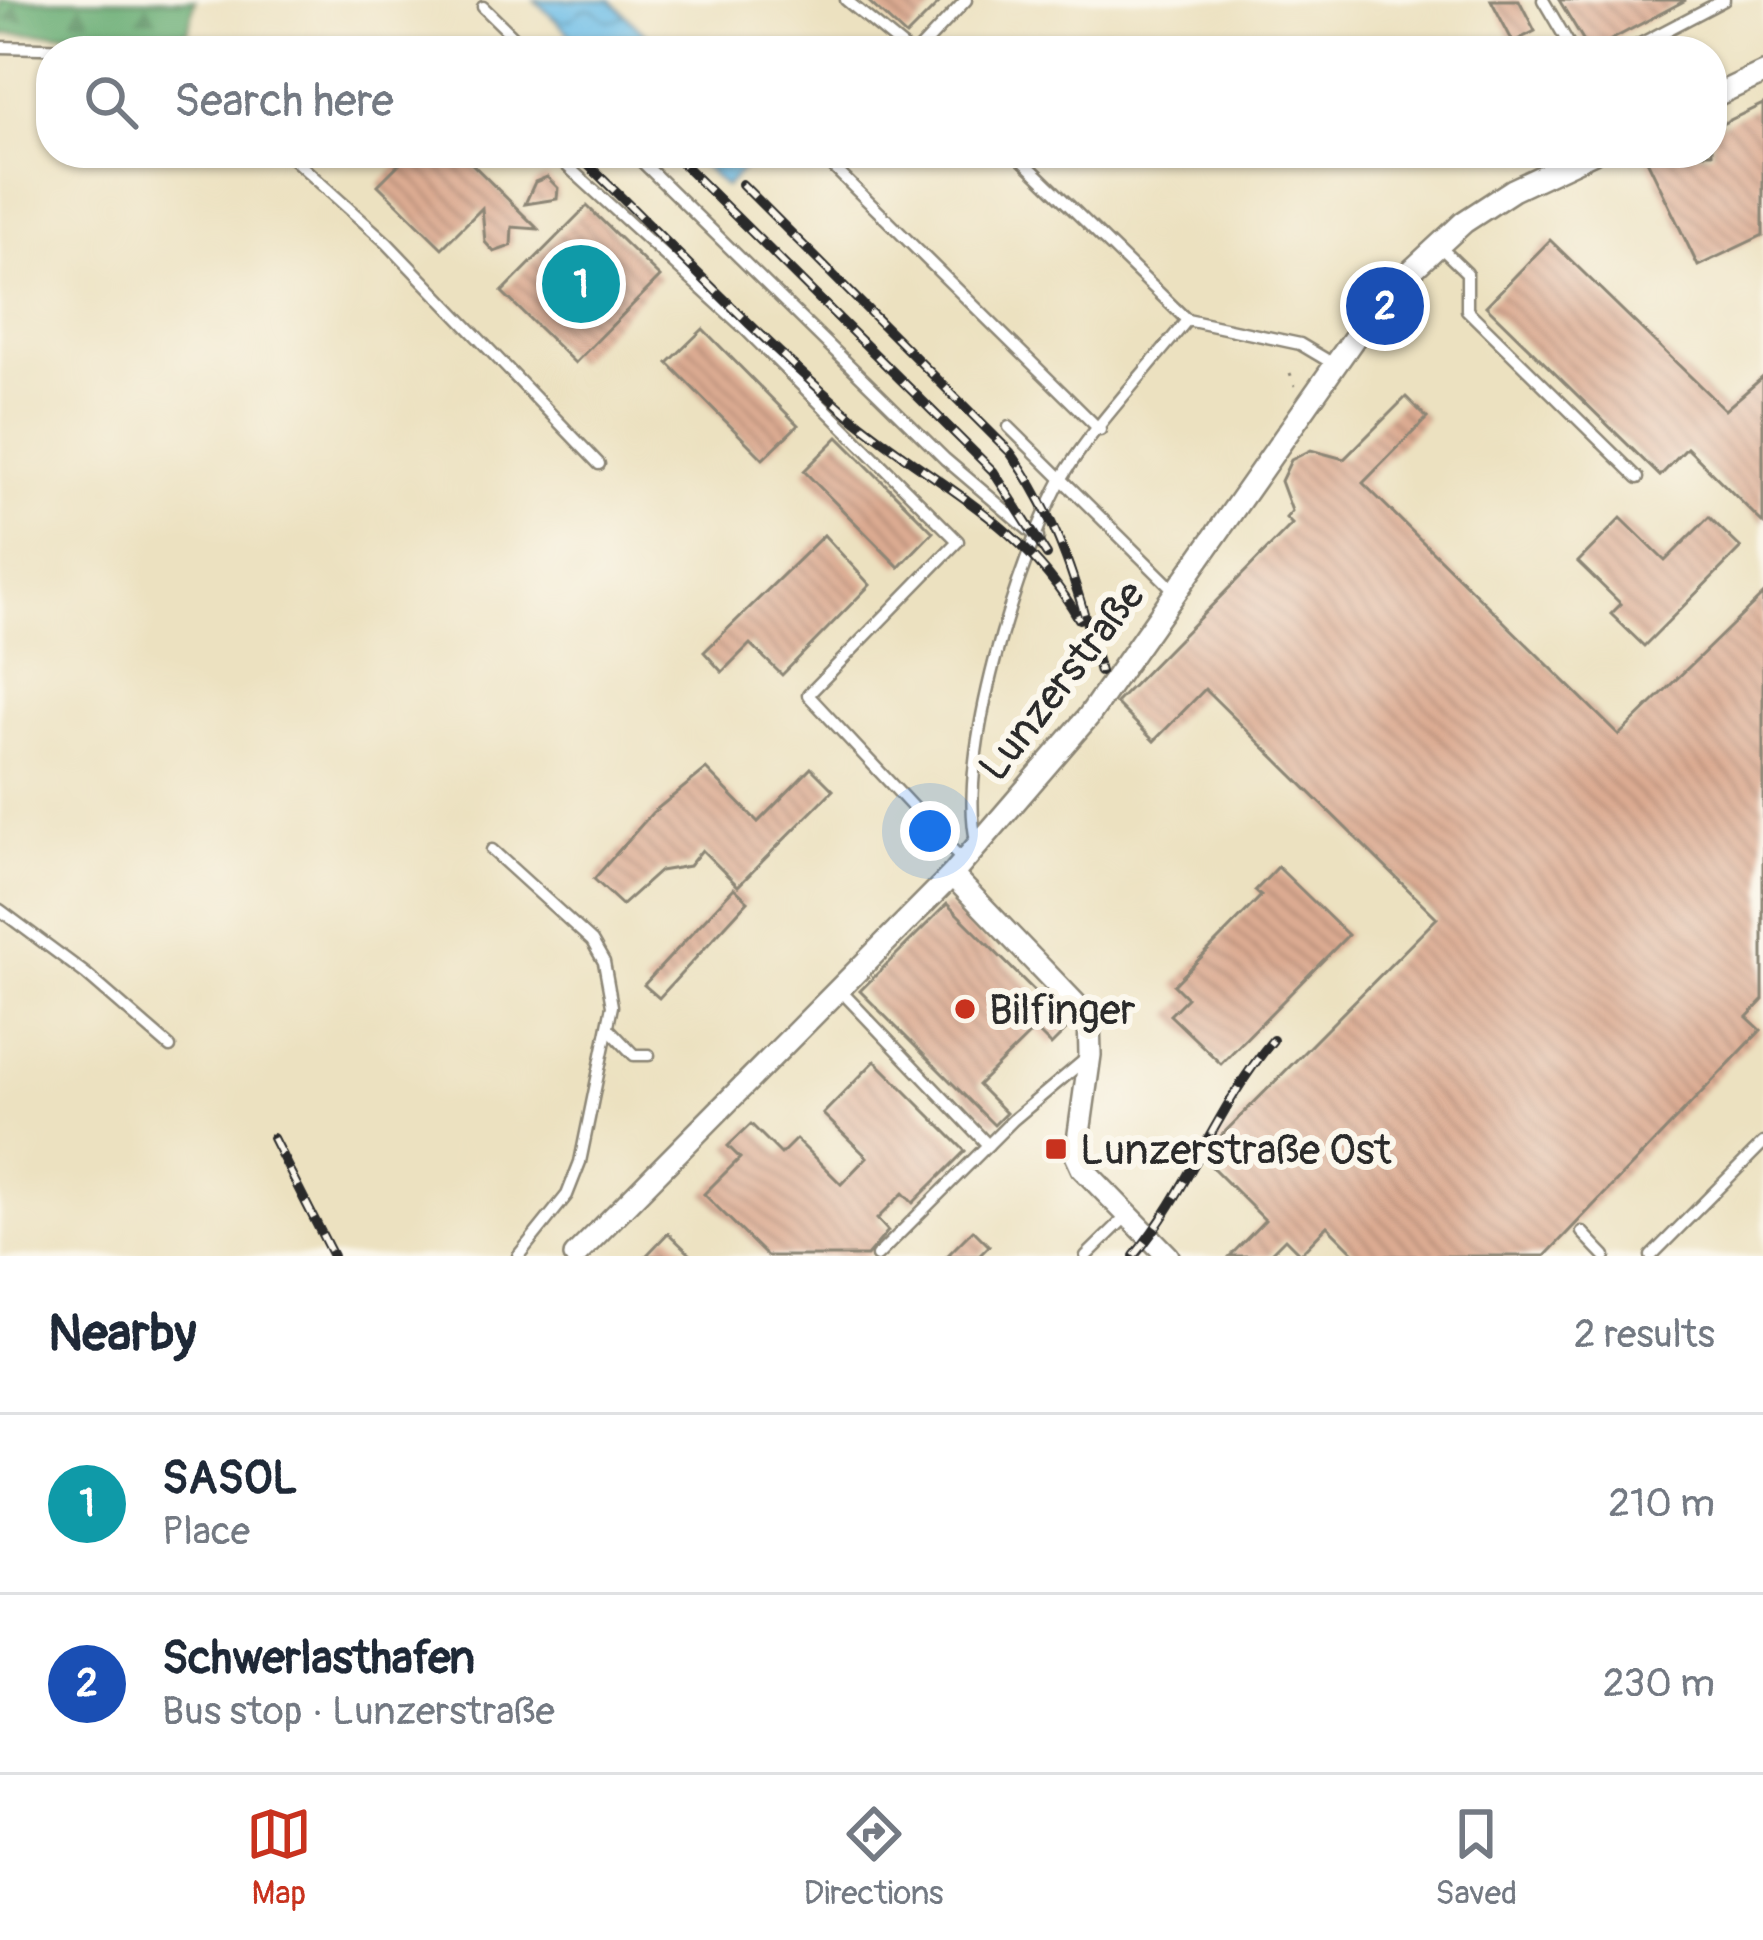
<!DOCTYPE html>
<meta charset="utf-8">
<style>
body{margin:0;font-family:Pangolin,sans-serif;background:#f2f2f3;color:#1f2937}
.you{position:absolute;left:930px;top:831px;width:42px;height:42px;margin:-30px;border:9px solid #fff;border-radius:50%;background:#1a73e8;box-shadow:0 0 0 18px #1a73e833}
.badge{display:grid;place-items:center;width:78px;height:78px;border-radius:50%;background:#c8321e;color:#fff;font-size:39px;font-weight:700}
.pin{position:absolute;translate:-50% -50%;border:6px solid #fff;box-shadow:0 3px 12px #0006}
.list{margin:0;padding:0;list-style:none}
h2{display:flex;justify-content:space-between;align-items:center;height:156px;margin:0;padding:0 48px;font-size:51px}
h2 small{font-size:39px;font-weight:400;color:#747a83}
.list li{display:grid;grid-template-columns:78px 1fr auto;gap:36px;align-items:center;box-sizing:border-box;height:180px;padding:0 48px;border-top:3px solid #e0e1e3}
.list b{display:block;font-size:45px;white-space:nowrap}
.list p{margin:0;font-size:39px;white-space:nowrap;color:#747a83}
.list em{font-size:39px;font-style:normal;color:#747a83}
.icon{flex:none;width:66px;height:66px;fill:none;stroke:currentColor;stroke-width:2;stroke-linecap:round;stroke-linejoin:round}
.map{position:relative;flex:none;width:1763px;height:1256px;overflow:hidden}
.search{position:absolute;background:#fff;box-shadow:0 3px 9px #0004;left:36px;right:36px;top:36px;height:132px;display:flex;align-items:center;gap:30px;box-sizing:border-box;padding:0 42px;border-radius:48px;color:#747a83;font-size:45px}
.sheet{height:516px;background:#fff}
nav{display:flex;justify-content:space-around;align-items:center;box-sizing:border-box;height:168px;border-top:3px solid #e0e1e3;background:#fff;font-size:33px;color:#747a83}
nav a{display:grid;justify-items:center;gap:6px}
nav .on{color:#c8321e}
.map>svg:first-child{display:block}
</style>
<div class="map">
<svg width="1763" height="1256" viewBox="0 0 1763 1256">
<defs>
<pattern id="forest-firs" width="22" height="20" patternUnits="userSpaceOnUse" patternTransform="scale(3)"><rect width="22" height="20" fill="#66ac72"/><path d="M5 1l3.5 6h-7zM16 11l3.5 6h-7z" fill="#548c5e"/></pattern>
<pattern id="water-waves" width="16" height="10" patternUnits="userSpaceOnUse" patternTransform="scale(3)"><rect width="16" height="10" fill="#6abce6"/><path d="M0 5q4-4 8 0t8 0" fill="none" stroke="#5799bb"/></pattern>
<pattern id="building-back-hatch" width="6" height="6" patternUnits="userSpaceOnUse" patternTransform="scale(3)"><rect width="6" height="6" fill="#dcab92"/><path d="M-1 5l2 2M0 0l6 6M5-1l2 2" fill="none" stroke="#b38b77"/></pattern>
</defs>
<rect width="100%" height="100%" fill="#fbf7ec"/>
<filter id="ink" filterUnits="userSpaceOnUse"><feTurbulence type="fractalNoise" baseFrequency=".00833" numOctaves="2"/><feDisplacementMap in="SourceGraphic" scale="24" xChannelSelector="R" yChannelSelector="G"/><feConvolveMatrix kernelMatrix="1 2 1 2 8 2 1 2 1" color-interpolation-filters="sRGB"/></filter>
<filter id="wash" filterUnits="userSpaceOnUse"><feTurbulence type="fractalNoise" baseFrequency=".004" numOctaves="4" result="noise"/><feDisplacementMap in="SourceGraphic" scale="48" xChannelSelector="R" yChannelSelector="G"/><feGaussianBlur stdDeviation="2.7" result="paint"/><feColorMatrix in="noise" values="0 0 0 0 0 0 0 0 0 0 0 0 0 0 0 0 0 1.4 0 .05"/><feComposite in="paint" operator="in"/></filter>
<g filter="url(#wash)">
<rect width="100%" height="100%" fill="#ece1c0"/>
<path fill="url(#forest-firs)" stroke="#486c4e" stroke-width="3" d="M 0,0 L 195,0 L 188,32 L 0,34 Z"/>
<g fill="url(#water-waves)" stroke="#4a7488" stroke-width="3">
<path d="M 535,0 L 610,0 L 663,51 L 587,51 Z"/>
<path d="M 690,153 L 759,153 L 725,187 Z"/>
</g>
<g id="blocks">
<g fill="url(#building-back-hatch)">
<path d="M 867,0 L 942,0 L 906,36 Z"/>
<path d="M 1491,0 L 1519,0 L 1535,31 L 1513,42 Z"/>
<path d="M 1559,0 L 1686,0 L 1590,51 Z"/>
<path d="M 1763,104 L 1763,235 L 1698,266 L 1647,160 L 1661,153 L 1712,153 L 1712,129 Z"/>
<path d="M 410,153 L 461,153 L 538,229 L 512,227 L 511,246 L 494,252 L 485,242 L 482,208 L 442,248 L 378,185 Z"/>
<path d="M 547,177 L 558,188 L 557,199 L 525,204 L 535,182 Z"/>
<path d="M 587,206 L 660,277 L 575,363 L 502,292 Z"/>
<path d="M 1550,240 L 1725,410 L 1763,377 L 1763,523 L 1687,448 L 1660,476 L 1486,306 Z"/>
<path d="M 703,329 L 798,425 L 763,459 L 668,363 Z"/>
<path d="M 1406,397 L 1427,418 L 1363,483 L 1619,735 L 1763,595 L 1763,1000 L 1747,1017 L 1761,1030 L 1545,1256 L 1357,1256 L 1327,1226 L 1300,1254 L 1285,1239 L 1268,1256 L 1230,1256 L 1265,1220 L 1201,1156 L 1437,918 L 1205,689 L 1154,741 L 1116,703 L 1292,524 L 1286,518 L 1292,511 L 1281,481 L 1291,460 L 1311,450 L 1344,459 Z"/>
<path d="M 838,437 L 933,532 L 899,567 L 804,471 Z"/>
<path d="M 1709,517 L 1741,548 L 1644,646 L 1611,614 L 1621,604 L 1578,562 L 1621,518 L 1665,561 Z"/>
<path d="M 824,535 L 870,585 L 782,675 L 750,644 L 722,672 L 704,652 Z"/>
<path d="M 811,768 L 833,790 L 738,886 L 702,850 L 689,866 L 660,871 L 622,905 L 594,879 L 652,813 L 706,769 L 758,822 Z"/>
<path d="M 1278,867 L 1348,935 L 1221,1064 L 1170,1015 L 1187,998 L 1174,985 L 1261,896 L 1255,891 Z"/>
<path d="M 734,888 L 748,901 L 659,998 L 644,985 Z"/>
<path d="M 947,904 L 1070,1026 L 1051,1045 L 1035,1029 L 978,1085 L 1006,1113 L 994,1125 L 860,991 Z"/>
<path d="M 875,1061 L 965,1151 L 913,1203 L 903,1193 L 877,1219 L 888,1231 L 867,1256 L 767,1256 L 704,1194 L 740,1158 L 728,1146 L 751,1124 L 781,1154 L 796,1139 L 841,1184 L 867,1157 L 823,1114 Z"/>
<path d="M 973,1230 L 989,1246 L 979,1256 L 947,1256 Z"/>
<path d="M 668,1233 L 692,1256 L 646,1256 Z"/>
</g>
</g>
</g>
<g filter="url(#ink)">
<use href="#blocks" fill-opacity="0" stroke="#8c8676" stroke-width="3"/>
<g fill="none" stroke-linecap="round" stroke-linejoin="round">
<g stroke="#8c8676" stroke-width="15">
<g id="service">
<path d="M 846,0 L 908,51"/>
<path d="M 1543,0 L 1573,51"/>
<path d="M 483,7 L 528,51"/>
<path d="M 0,47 L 161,51"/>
<path d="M 918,51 L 966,0"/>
<path d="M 1627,51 L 1724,0"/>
<path d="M 287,153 L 387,243 L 599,464"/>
<path d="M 553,153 L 743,327 L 958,541 L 808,695 L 964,862"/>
<path d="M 633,153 L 945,459 L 1038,538"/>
<path d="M 819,153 L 1100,430"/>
<path d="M 1015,153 L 1187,320 L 1300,344 L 1332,363"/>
<path d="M 1439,246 L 1467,273 L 1467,310 L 1638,478"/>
<path d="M 1009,427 L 1176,592"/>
<path d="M 977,845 C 955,760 1018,559 1061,480 C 1088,432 1151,366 1187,320"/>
<path d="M 492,850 L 592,941 L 604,962 L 612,1006 L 580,1162 L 567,1195 L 518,1256"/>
<path d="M 0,910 L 86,974 L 170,1047"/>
<path d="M 840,990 L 988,1145"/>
<path d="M 610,1030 L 634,1055 L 649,1055"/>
<path d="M 1582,1232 L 1605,1256"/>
<path d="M 877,1256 L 1013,1120 L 1088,1057"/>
<path d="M 1086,1256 L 1129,1214"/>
<path d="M 1651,1256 L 1763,1143"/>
</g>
</g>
<g stroke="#8c8676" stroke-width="26">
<g id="minor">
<path d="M 1712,97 L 1763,73"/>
<path d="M 952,875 L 1089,1018 L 1090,1055 L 1076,1155 L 1082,1168 L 1168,1256"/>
<path d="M 575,1256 L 952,875 L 1088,717 L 1383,297 L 1464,222 L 1513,190 L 1592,153"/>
</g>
</g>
<path stroke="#8c8676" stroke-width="3" stroke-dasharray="3 9" stroke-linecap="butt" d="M 1290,373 L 1295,386"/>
<use href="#service" stroke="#fff" stroke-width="10"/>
<use href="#minor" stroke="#fff" stroke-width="21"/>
<g stroke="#2b2b2b" stroke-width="10">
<g id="rail">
<path d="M 551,34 L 569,51"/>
<path d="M 576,153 C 664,238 749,328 841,408 C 927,482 1020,516 1079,619"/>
<path d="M 672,153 L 993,471 L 1047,555"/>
<path d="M 742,184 L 1010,452 C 1060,521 1079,591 1100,672"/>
<path d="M 273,1138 L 333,1256"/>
<path d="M 1134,1256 C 1189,1190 1217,1106 1273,1040"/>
</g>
</g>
<use href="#rail" stroke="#fbf7ec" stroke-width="6" stroke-dasharray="18" stroke-linecap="butt"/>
</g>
</g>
<g fill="#c8321e" stroke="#fbf7ec" stroke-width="4.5">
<circle cx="965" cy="1009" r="12"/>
<rect x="1044" y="1137" width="24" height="24" rx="6"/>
</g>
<g text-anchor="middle" stroke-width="12" stroke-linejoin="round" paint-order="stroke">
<g font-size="42" fill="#2b2b2b" stroke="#fbf7ec">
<text transform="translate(1061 680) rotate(-52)" y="15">Lunzerstraße</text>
</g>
<g font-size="42" fill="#2b2b2b" stroke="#fbf7ec" text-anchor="start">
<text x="989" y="1024">Bilfinger</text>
<text x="1080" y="1164">Lunzerstraße Ost</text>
</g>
</g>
</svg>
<div class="you"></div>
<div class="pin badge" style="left:581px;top:284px;background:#0f9aa8">1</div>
<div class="pin badge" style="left:1385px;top:306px;background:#1a4fb4">2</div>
<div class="search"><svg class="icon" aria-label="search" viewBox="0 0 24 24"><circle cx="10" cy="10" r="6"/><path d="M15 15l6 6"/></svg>Search here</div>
</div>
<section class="sheet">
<h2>Nearby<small>2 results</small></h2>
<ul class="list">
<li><span class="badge" style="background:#0f9aa8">1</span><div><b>SASOL</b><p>Place</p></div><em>210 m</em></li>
<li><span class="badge" style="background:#1a4fb4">2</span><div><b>Schwerlasthafen</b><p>Bus stop · Lunzerstraße</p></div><em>230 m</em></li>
</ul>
</section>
<nav>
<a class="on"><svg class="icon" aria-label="map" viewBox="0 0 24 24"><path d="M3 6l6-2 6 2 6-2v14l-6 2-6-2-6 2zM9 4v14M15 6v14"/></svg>Map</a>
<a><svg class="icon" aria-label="directions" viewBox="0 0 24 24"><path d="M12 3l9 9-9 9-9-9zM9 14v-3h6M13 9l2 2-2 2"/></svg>Directions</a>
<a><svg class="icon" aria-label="saved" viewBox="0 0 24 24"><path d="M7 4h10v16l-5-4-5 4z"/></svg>Saved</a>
</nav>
